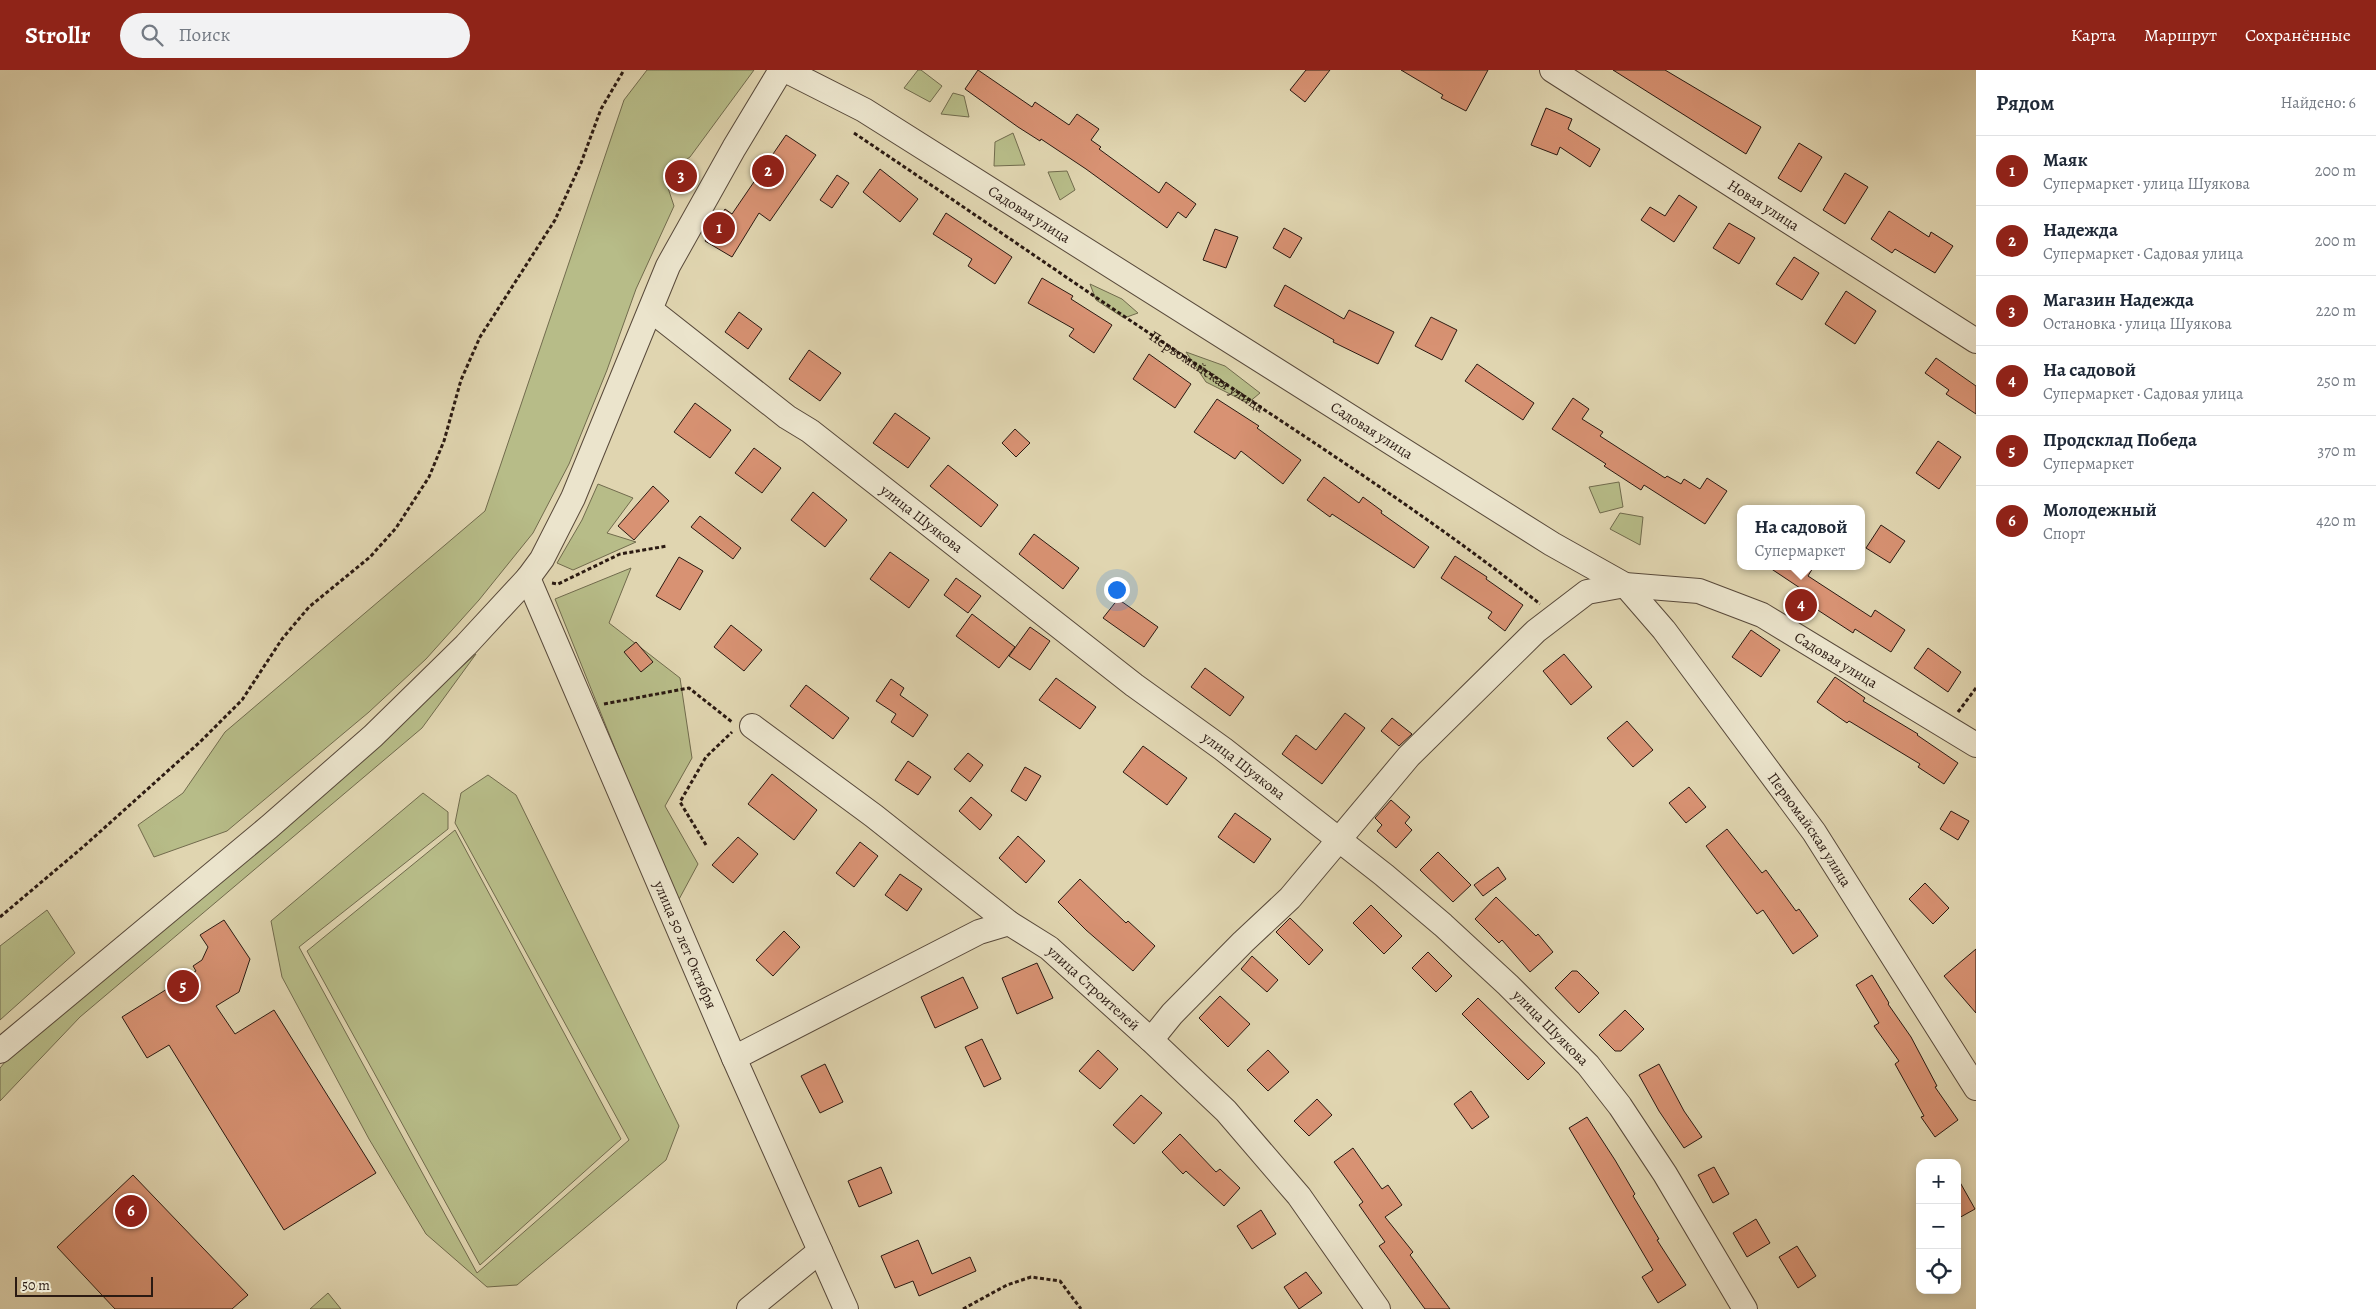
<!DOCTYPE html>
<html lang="ru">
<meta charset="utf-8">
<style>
body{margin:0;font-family:Alegreya,serif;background:#f2f2f3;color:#1f2937}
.controls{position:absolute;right:15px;bottom:15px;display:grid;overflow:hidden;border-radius:10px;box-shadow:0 2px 12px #0003}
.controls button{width:45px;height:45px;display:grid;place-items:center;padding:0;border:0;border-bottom:1px solid #e0e1e3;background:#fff;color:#1f2937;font:25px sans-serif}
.scale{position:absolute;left:15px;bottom:12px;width:138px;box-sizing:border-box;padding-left:5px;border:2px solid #2b1a12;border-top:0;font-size:14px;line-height:18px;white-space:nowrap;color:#2b1a12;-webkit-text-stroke:4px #ebe4cc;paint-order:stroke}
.you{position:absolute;left:1116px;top:519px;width:18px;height:18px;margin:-12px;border:4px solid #fff;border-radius:50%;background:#1a73e8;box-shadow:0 0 0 8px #1a73e833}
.badge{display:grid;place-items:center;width:32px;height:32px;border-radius:50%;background:#8f2418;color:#fff;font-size:16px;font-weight:700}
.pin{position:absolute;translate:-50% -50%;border:2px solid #fff;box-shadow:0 1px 5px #0006}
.popup{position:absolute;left:1737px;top:435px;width:128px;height:65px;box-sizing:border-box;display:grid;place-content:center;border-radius:10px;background:#fff;filter:drop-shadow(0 1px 4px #0005);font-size:16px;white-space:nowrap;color:#747a83}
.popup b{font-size:19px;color:#1f2937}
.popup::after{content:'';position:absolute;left:50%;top:100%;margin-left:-10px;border:10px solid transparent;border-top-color:#fff}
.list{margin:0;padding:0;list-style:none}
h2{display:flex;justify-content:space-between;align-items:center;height:65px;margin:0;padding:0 20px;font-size:21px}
h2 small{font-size:16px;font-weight:400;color:#747a83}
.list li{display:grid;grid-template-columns:32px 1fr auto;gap:15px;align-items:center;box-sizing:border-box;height:70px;padding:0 20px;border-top:1px solid #e0e1e3}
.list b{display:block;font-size:19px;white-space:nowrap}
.list p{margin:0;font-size:16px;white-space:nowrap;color:#747a83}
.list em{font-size:16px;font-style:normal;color:#747a83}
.icon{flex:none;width:28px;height:28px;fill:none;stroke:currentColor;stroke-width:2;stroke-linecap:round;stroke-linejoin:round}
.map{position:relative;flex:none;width:1976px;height:1239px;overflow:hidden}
header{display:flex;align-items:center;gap:30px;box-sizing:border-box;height:70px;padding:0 25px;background:#8f2418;color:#fff}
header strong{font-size:24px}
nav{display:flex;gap:28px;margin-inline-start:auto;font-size:18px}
.search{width:350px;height:45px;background:#f2f2f3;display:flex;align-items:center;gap:12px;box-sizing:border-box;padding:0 18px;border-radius:28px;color:#747a83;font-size:19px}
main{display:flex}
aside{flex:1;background:#fff}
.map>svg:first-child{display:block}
</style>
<header>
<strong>Strollr</strong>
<div class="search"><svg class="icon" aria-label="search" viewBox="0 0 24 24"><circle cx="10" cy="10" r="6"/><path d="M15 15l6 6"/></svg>Поиск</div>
<nav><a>Карта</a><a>Маршрут</a><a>Сохранённые</a></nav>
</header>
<main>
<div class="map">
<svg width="1976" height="1239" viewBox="0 0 1976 1239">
<rect width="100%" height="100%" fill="#e0d5b0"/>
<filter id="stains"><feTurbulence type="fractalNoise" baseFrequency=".004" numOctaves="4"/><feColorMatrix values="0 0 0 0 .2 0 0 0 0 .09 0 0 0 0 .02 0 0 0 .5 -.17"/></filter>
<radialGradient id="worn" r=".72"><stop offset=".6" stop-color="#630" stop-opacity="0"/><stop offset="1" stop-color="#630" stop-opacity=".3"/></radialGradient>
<g fill="#b7bc88" stroke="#716b4d">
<path d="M 647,0 L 754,0 L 690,87 L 680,94 L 667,115 L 674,136 L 636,219 L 607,300 L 569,394 L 533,463 L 479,530 L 426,589 L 369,642 L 227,761 L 154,787 L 138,755 L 183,723 L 225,662 L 485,441 L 624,30 Z"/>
<path d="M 918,0 L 921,0 L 942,16 L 930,32 L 904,18 Z"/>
<path d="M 953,23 L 964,26 L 969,47 L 941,44 Z"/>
<path d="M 1013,63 L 1025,95 L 994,96 L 995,72 Z"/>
<path d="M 1067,101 L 1075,120 L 1060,130 L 1048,102 Z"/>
<path d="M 1090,214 L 1122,229 L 1138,243 L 1124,248 L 1096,230 Z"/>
<path d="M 1186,282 L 1225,296 L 1260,323 L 1248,333 L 1206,312 Z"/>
<path d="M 1619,412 L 1623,437 L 1600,443 L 1589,417 Z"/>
<path d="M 598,414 L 633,428 L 607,463 L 636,472 L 573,500 L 557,493 L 582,450 Z"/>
<path d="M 1620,443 L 1643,447 L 1640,475 L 1610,459 Z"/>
<path d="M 631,498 L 609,553 L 680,608 L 692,688 L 665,736 L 698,794 L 677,833 L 555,529 Z"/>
<path d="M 476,584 L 422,658 L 80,947 L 0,1031 L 0,998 L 5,992 Z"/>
<path d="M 488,705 L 516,725 L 679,1056 L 666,1090 L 517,1215 L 487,1217 L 426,1164 L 369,1069 L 282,907 L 271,851 L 423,723 L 448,742 L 448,759 L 299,877 L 477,1203 L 629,1070 L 455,753 L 461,723 Z"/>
<path d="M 455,760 L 621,1069 L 480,1195 L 307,881 Z"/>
<path d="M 47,840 L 75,883 L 0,950 L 0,876 Z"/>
<path d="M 328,1223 L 341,1239 L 310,1239 Z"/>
</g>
<g fill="#d89273" stroke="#2b1a12">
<path d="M 978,0 L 1032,37 L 1035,32 L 1069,55 L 1077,44 L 1099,59 L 1091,70 L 1101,77 L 1099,79 L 1159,123 L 1166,112 L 1196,134 L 1186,148 L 1178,142 L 1167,158 L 1086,99 L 1041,69 L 1040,71 L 1018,57 L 965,19 Z"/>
<path d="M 1306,0 L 1330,0 L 1305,32 L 1290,20 Z"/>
<path d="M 1401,0 L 1488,0 L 1466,41 L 1441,28 L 1443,25 Z"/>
<path d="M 1613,0 L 1665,0 L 1761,57 L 1746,84 Z"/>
<path d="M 1546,38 L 1572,49 L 1568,59 L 1600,79 L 1590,97 L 1560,77 L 1557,85 L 1531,75 Z"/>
<path d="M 786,65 L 816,85 L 770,151 L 759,143 L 732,187 L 705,171 L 725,139 L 732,144 Z"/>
<path d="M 1799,73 L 1822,87 L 1801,122 L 1778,108 Z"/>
<path d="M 880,99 L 918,129 L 900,152 L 863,122 Z"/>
<path d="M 1845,103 L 1868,117 L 1845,154 L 1823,140 Z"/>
<path d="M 837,105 L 849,113 L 832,138 L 820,130 Z"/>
<path d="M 1679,125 L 1697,137 L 1674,172 L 1641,150 L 1650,137 L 1665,146 Z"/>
<path d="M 1889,141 L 1929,167 L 1931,162 L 1953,176 L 1935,203 L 1895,179 L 1892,183 L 1871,169 Z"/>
<path d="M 946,143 L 1012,187 L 995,214 L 968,196 L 972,189 L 933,164 Z"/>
<path d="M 1729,153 L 1755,168 L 1739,194 L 1713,178 Z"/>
<path d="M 1284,158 L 1302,168 L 1290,188 L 1273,178 Z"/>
<path d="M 1215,159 L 1238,167 L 1226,198 L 1203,190 Z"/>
<path d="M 1794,187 L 1819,203 L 1802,230 L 1776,214 Z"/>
<path d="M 1042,208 L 1073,226 L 1071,229 L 1112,255 L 1094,283 L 1069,266 L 1074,259 L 1028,233 Z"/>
<path d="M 1285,215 L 1344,249 L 1349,240 L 1394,262 L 1378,294 L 1333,272 L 1334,270 L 1274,236 Z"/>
<path d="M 1846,221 L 1876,241 L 1855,274 L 1825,254 Z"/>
<path d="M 739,242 L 762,259 L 748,279 L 725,262 Z"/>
<path d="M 1431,247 L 1457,260 L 1442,290 L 1415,276 Z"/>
<path d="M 809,280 L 841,303 L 820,331 L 789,309 Z"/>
<path d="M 1149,284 L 1191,314 L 1175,338 L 1133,309 Z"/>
<path d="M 1936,288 L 1976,316 L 1976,344 L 1946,324 L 1949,320 L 1925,303 Z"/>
<path d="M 1477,294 L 1534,333 L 1523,350 L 1465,311 Z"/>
<path d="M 1573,328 L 1589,339 L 1582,349 L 1603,362 L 1600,366 L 1665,408 L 1667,406 L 1681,414 L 1684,409 L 1700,419 L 1707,408 L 1727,421 L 1705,454 L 1644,415 L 1641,420 L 1604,396 L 1606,394 L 1552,359 Z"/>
<path d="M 1217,329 L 1259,356 L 1257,358 L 1301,390 L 1283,414 L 1241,381 L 1235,389 L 1194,362 Z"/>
<path d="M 695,333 L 731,360 L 710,388 L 674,362 Z"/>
<path d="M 895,343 L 930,368 L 908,398 L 873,373 Z"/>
<path d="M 1015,359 L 1030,373 L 1016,387 L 1002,373 Z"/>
<path d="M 1938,371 L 1961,387 L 1939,419 L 1916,403 Z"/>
<path d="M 754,378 L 781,398 L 762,423 L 735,403 Z"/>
<path d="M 948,395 L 998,435 L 981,457 L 930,416 Z"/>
<path d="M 1324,407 L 1359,433 L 1363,427 L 1382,441 L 1381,443 L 1429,477 L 1414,498 L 1332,444 L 1330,447 L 1307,430 Z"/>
<path d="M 653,416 L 669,431 L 634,470 L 618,456 Z"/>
<path d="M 813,422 L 847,450 L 825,477 L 791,450 Z"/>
<path d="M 700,446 L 741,478 L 733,489 L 691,457 Z"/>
<path d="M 1881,455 L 1905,471 L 1890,493 L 1866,478 Z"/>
<path d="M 1034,464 L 1079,498 L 1063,519 L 1019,484 Z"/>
<path d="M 890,482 L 929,510 L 909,538 L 870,509 Z"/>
<path d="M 1455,486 L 1487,507 L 1486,509 L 1523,535 L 1505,561 L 1488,548 L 1492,542 L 1441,508 Z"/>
<path d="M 679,487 L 703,501 L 680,540 L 656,526 Z"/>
<path d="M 1767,496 L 1814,496 L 1808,506 L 1871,547 L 1875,540 L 1905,560 L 1891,582 L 1855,559 L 1853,563 L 1810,535 L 1804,544 L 1789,534 L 1800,518 Z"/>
<path d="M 956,508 L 981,526 L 968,543 L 944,525 Z"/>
<path d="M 1118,529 L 1158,557 L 1144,577 L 1103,548 Z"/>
<path d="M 972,544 L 1015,577 L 999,598 L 956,566 Z"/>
<path d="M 731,555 L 762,580 L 744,601 L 714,577 Z"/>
<path d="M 1030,557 L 1050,571 L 1030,600 L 1009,586 Z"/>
<path d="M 1751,560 L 1780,580 L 1761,607 L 1732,587 Z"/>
<path d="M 636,572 L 653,592 L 641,602 L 624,582 Z"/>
<path d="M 1928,578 L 1961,602 L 1948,622 L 1914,598 Z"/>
<path d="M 1564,584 L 1592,617 L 1571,635 L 1543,601 Z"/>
<path d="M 1205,598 L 1244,627 L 1230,646 L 1191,617 Z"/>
<path d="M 1835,607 L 1865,628 L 1863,631 L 1918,664 L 1917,665 L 1958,693 L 1944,714 L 1918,697 L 1920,694 L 1849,651 L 1847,653 L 1817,632 Z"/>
<path d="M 1056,608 L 1096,637 L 1080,659 L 1039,630 Z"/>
<path d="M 891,609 L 904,618 L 900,625 L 928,645 L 913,667 L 891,652 L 896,644 L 876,631 Z"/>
<path d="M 806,615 L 849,648 L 833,669 L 790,636 Z"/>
<path d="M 1345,643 L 1365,658 L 1322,714 L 1282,684 L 1296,665 L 1316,680 Z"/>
<path d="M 1392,648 L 1412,664 L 1399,676 L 1381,661 Z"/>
<path d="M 1627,651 L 1653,680 L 1633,697 L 1607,668 Z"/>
<path d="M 1143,676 L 1187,708 L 1167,735 L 1123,702 Z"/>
<path d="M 968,683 L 983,695 L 970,712 L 954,699 Z"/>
<path d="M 908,691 L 931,707 L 918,725 L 895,710 Z"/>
<path d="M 1025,697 L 1041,706 L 1026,731 L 1011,721 Z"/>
<path d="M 772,704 L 817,740 L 794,770 L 748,734 Z"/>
<path d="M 1689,717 L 1706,737 L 1686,753 L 1669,733 Z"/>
<path d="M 971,727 L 992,745 L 980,760 L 959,741 Z"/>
<path d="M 1391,730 L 1410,747 L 1405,753 L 1412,760 L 1396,778 L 1377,761 L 1382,755 L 1375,748 Z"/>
<path d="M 1951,741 L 1969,751 L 1958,770 L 1940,759 Z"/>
<path d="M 1235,743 L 1271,769 L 1254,793 L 1218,767 Z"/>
<path d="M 1727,759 L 1762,803 L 1766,800 L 1796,841 L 1799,839 L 1818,866 L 1793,884 L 1763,840 L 1757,844 L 1706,776 Z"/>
<path d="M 1018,766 L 1045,791 L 1026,813 L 999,788 Z"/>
<path d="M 738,767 L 758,784 L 733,813 L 712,795 Z"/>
<path d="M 860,772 L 878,786 L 854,817 L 836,803 Z"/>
<path d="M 1438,782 L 1471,815 L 1453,832 L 1420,800 Z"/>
<path d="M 1498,797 L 1506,809 L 1483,826 L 1474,815 Z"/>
<path d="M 900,804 L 922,819 L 907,841 L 885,825 Z"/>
<path d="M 1080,809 L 1126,853 L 1128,851 L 1155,876 L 1133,901 L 1086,860 L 1058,832 Z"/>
<path d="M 1925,813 L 1949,838 L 1933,854 L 1909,829 Z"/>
<path d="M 1496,827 L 1536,866 L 1538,864 L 1553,882 L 1530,902 L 1502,870 L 1499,873 L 1475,849 Z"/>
<path d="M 1371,835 L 1402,866 L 1384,884 L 1353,853 Z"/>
<path d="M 1290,848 L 1323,880 L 1309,895 L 1276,862 Z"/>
<path d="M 224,850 L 250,889 L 239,922 L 216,936 L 235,964 L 274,940 L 376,1103 L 284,1160 L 169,975 L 147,988 L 122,947 L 196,901 L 193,896 L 202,890 L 208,877 L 200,865 Z"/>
<path d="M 784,861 L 800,877 L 773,906 L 756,890 Z"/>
<path d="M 1976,879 L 1976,943 L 1944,906 Z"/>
<path d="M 1428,882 L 1452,906 L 1436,922 L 1412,898 Z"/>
<path d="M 1252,886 L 1278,910 L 1267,922 L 1241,899 Z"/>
<path d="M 1037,893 L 1053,928 L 1017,944 L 1002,908 Z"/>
<path d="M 1572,901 L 1577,901 L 1599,923 L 1579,943 L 1555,918 Z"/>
<path d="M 1872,905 L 1889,933 L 1888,934 L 1911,967 L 1937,1016 L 1935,1017 L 1958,1050 L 1935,1067 L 1921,1047 L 1924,1046 L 1895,994 L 1899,991 L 1874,956 L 1879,953 L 1856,915 Z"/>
<path d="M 963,907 L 978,938 L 935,958 L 921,927 Z"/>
<path d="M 1220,926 L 1250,954 L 1228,977 L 1199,948 Z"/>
<path d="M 1478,928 L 1545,993 L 1528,1010 L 1462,944 Z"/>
<path d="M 1625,940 L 1644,959 L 1621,981 L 1615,981 L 1599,965 Z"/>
<path d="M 982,969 L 1001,1009 L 984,1017 L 965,977 Z"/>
<path d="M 1098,980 L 1118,999 L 1100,1019 L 1079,1001 Z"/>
<path d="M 1268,980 L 1289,1002 L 1268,1021 L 1247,1000 Z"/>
<path d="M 825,994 L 843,1032 L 820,1043 L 801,1006 Z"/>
<path d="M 1659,994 L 1684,1041 L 1702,1067 L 1684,1078 L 1659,1041 L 1639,1005 Z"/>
<path d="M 1471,1021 L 1489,1047 L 1472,1059 L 1454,1034 Z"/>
<path d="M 1141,1025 L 1162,1043 L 1134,1074 L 1113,1055 Z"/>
<path d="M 1317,1029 L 1332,1045 L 1309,1066 L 1294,1051 Z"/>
<path d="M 1587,1047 L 1615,1090 L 1635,1124 L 1633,1126 L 1659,1169 L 1657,1170 L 1686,1215 L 1658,1233 L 1642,1207 L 1653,1200 L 1569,1058 Z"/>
<path d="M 1180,1064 L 1216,1102 L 1220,1099 L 1240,1118 L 1224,1136 L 1186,1101 L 1183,1104 L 1162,1082 Z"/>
<path d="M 1353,1078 L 1382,1119 L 1388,1115 L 1402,1135 L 1385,1147 L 1413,1182 L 1410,1185 L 1450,1239 L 1425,1239 L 1379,1176 L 1385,1172 L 1359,1135 L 1363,1132 L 1334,1092 Z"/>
<path d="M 881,1097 L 892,1123 L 859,1137 L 848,1111 Z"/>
<path d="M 1714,1097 L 1729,1124 L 1713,1133 L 1698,1105 Z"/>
<path d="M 133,1105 L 248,1225 L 232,1239 L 115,1239 L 57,1177 Z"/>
<path d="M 1957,1107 L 1975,1139 L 1957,1149 Z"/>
<path d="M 1261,1140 L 1276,1164 L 1252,1179 L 1237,1156 Z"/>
<path d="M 1756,1149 L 1770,1173 L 1747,1187 L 1733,1163 Z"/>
<path d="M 918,1170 L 932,1204 L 970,1187 L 976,1201 L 919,1226 L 913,1211 L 895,1218 L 881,1186 Z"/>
<path d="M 1797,1176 L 1816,1206 L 1798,1218 L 1779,1187 Z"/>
<path d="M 1306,1202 L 1322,1223 L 1299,1239 L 1284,1217 Z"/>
</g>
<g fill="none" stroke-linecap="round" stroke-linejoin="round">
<g stroke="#58493a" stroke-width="26">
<g id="minor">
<path id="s2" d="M 785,0 L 864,40 L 1552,474 L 1625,515 L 1699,521 L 1762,545 L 1976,675"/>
<path id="s3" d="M 1552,0 L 1976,271"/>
<path id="s4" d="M 651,240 L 787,347 L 810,361 L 1134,615 L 1223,679 L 1384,805 L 1443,855 L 1508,915 L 1588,995 L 1620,1036 L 1665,1104 L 1745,1239"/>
<path id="s5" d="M 528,508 L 734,988 L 846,1239"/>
<path id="s6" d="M 752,656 L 874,746 L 1009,853 L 1049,878 L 1151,970 L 1226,1041 L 1299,1126 L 1378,1239"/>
<path id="s7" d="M 1151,970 L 1172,944 L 1243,872 L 1290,828 L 1409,686 L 1536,561 L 1587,522 L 1625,515 L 1664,560 L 1814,762 L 1976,1018"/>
<path d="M 0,981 L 269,757 L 373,666 L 466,575 L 528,508 L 542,489 L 573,428 L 668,196 L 734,78 L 781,0"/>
<path d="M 734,988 L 979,862 L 1009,853"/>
<path d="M 749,1239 L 820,1181"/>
</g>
</g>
<g stroke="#2b1a12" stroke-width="3" stroke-dasharray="4 2.5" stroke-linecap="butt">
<path id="s1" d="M 854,63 C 969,140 1082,219 1197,295 C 1312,372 1431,447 1540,534"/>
<path d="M 552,513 L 558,514 L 620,484 L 667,476"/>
<path d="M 604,634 L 689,618 L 732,652"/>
<path d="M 1958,642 L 1976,618"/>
<path d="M 706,775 L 680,732 L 706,687 L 732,662"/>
<path d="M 0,847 L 83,777 L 200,672 L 242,630 L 282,569 L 309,537 L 370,487 L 396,458 L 429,407 L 444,371 L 461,310 L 480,267 L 555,150 L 581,93 L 601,39 L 624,0"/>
<path d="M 963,1239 L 1007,1215 L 1031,1207 L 1060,1211 L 1081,1239"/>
</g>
<use href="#minor" stroke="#ebe4cc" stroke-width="24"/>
</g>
<g text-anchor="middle" stroke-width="4" stroke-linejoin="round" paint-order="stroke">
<g font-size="15" fill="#2b1a12" stroke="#ebe4cc">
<text dy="5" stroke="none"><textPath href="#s3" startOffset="251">Новая улица</textPath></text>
<text dy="5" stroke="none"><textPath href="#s2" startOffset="284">Садовая улица</textPath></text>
<text dy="5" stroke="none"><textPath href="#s1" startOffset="426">Первомайская улица</textPath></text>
<text dy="5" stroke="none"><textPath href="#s2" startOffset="689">Садовая улица</textPath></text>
<text dy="5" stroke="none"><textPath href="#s4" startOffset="342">улица Шуякова</textPath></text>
<text dy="5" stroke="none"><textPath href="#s2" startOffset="1214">Садовая улица</textPath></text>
<text dy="5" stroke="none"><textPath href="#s4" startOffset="748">улица Шуякова</textPath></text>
<text dy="5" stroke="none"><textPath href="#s7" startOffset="972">Первомайская улица</textPath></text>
<text dy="5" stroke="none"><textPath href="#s5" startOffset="399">улица 50 лет Октября</textPath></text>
<text dy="5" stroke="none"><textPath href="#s6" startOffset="431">улица Строителей</textPath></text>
<text dy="5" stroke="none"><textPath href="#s4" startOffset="1152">улица Шуякова</textPath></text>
</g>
</g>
<rect width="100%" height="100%" filter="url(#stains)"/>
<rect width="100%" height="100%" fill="url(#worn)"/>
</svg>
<div class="controls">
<button>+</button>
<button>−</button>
<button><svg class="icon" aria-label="locate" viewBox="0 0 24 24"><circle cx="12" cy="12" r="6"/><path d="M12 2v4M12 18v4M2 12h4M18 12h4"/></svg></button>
</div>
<div class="scale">50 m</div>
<div class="you"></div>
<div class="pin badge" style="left:719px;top:158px">1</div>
<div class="pin badge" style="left:768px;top:101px">2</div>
<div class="pin badge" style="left:681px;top:106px">3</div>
<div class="pin badge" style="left:1801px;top:535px">4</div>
<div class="popup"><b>На садовой</b>Супермаркет</div>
<div class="pin badge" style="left:183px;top:916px">5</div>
<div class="pin badge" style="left:131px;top:1141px">6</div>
</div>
<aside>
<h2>Рядом<small>Найдено: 6</small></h2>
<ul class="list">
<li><span class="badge">1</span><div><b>Маяк</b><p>Супермаркет · улица Шуякова</p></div><em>200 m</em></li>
<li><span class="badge">2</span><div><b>Надежда</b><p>Супермаркет · Садовая улица</p></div><em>200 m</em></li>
<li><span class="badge">3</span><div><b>Магазин Надежда</b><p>Остановка · улица Шуякова</p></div><em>220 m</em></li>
<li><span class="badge">4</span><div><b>На садовой</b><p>Супермаркет · Садовая улица</p></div><em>250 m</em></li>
<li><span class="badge">5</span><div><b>Продсклад Победа</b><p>Супермаркет</p></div><em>370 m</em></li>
<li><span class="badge">6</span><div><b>Молодежный</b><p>Спорт</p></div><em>420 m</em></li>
</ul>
</aside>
</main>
